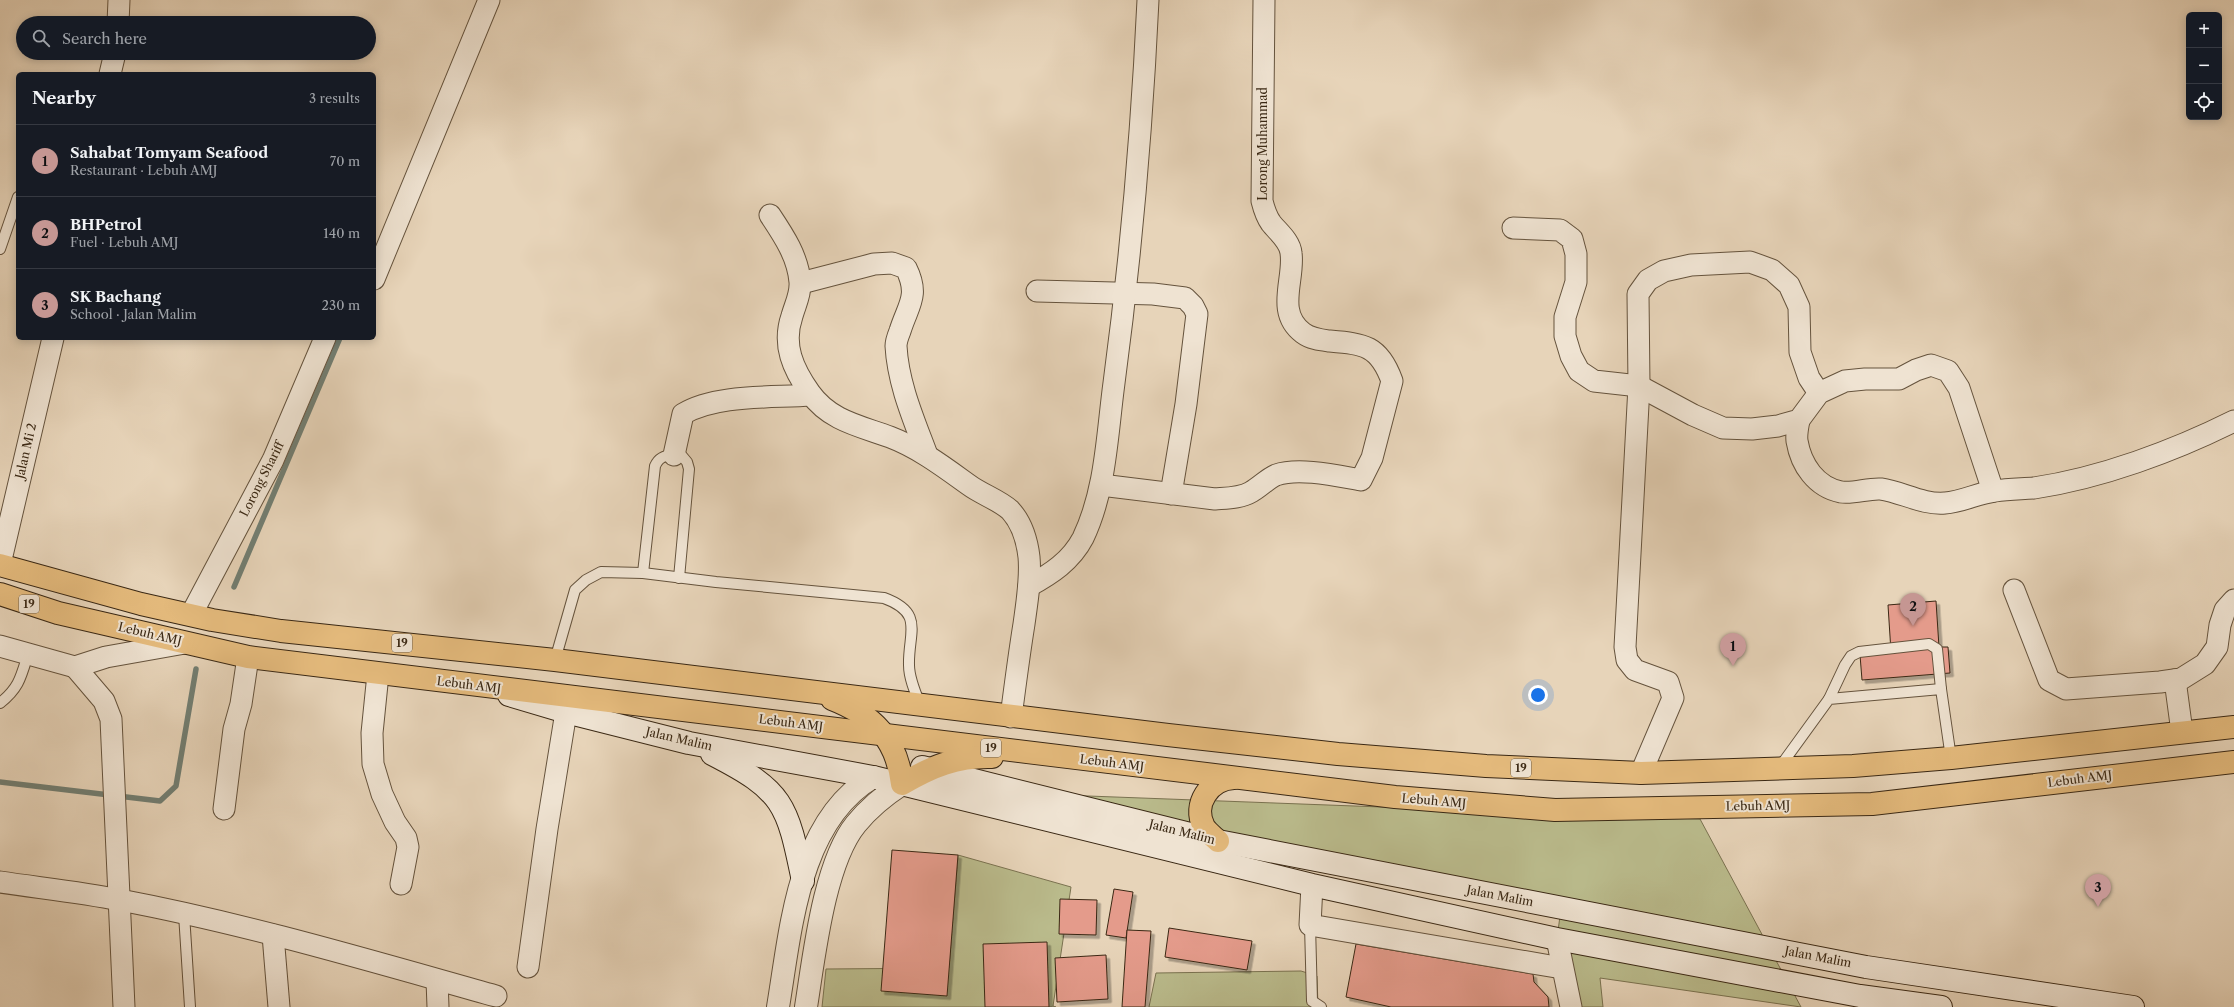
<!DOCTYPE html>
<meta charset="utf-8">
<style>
body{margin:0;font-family:"Libre Caslon Text",serif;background:#20242c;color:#f1f3f6}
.controls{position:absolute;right:12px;top:12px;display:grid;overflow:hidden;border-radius:6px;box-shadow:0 2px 10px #0003}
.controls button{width:36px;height:36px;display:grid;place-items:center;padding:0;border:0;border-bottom:1px solid #363941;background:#171b24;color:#f1f3f6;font:20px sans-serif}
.you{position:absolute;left:1538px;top:695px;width:14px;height:14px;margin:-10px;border:3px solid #fff;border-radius:50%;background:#1a73e8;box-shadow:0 0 0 6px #1a73e833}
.badge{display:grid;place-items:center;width:26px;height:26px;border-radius:50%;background:#c59692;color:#111;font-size:13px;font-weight:700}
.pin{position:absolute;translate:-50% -33px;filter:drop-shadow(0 1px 2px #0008)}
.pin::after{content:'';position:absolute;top:21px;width:14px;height:12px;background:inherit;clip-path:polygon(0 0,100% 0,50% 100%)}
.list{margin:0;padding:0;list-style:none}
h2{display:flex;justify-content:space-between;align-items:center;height:52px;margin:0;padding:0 16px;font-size:17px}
h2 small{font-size:13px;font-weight:400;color:#9ea1a6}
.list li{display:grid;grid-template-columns:26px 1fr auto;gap:12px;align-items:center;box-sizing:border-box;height:72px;padding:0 16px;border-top:1px solid #363941}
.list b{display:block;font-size:15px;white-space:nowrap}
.list p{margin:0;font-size:13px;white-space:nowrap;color:#9ea1a6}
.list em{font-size:13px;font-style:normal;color:#9ea1a6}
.icon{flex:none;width:22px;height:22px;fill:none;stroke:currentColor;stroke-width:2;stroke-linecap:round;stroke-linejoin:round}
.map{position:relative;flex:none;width:2234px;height:1007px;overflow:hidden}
.search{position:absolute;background:#171b24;box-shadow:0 2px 10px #0003;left:16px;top:16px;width:360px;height:44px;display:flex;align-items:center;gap:10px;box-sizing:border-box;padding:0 14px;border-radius:22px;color:#9ea1a6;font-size:15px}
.panel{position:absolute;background:#171b24;box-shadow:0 2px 10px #0003;left:16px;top:72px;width:360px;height:268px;border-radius:6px}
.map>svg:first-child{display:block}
</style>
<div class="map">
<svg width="2234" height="1007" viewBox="0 0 2234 1007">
<defs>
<filter id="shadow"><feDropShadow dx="3.5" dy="3.5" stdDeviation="0" flood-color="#0004"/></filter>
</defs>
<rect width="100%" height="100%" fill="#e7d4b9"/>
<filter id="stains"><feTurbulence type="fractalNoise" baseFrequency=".005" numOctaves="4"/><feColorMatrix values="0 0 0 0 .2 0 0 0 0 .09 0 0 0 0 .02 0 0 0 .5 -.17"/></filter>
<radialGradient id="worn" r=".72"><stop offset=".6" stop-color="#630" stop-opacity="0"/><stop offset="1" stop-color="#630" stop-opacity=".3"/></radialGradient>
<g fill="#babb8c" stroke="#7a7250">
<path d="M 1035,794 L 1700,819 L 1801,1007 L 1600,978 L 1603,1007 L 1572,1007 L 1557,939 L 1561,908 Z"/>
<path d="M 958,855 L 1071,887 L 1053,1006 L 1056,1007 L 822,1007 L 826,969 L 949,968 Z"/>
<path d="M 1301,971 L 1317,976 L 1318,1007 L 1149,1007 L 1156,973 Z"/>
</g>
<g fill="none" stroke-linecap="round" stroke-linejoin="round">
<g stroke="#727e72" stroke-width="5.5">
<path d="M 234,587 L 340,338"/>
<path d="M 0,782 L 160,801 L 176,786 L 196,669"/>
</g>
</g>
<g fill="#e49b8b" stroke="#3a2814" filter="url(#shadow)">
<path d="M 1936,601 L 1939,647 L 1948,647 L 1950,673 L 1862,680 L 1860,655 L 1891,652 L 1888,605 Z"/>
<path d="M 892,850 L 958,855 L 947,996 L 881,991 Z"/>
<path d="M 1114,889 L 1133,892 L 1126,938 L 1106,935 Z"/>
<path d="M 1060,899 L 1097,900 L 1096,935 L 1059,934 Z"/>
<path d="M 1169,928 L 1252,941 L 1247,970 L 1165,957 Z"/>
<path d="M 1127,930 L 1151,931 L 1145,1007 L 1122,1007 Z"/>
<path d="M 1047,942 L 1049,1007 L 985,1007 L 983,944 Z"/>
<path d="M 1356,944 L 1533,974 L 1534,982 L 1548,997 L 1549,1007 L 1391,1007 L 1346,997 Z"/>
<path d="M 1106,955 L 1108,999 L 1057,1002 L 1055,958 Z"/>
</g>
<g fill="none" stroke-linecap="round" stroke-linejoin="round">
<g stroke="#65533d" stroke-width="12">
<g id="service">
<path d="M 0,249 L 18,197"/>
<path d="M 643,573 L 655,466 C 660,454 671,454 682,456 L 687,462 L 689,469 L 679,578"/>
<path d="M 555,660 L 575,590 L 586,580 L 601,572 L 643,573 L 716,582 L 884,598 C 925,613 908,633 909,665 C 909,678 915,692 920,704"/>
<path d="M 1829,699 L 1845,665 L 1851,656 L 1859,652 L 1929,644 L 1937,649 L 1941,689"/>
<path d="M 0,703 C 19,688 21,677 28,654"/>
<path d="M 1779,768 L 1829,699 L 1941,689 L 1951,758"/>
<path d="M 184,914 L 190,1007"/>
<path d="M 1310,925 L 1312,1001 L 1321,1007"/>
</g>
</g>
<g stroke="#65533d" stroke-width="23">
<g id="minor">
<path d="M 118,23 L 119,0"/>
<path d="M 110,74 L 115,53"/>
<path d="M 770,215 C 784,236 798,257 800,282 C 801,294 795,305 792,316 C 782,345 793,369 810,393 C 830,421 860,426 890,437 C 919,448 944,467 969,485 C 981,494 999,500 1010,510 C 1022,523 1027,540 1029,557 C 1031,579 1027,602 1024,624 C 1019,655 1015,686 1011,717"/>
<path d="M 1513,228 L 1560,230 L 1572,239 L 1576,254 L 1576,282 L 1565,317 L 1565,336 L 1571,356 L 1579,371 L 1594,381 L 1639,386 L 1693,415 L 1723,428 L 1752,429 L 1778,426 L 1799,420 L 1819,393 L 1845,381 L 1865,379 L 1899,379 L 1916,370 L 1931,365 L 1948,371 L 1959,388 L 1993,491"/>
<path d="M 374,279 L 489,0"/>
<path d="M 801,283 L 874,264 L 892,263 L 906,268 C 920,296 908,305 900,331 C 898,336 896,341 896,346 C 898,384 914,420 927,455"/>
<path d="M 1037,291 L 1153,294 L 1185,298 L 1193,306 L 1197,314 L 1186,404 L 1171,494"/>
<path d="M 1799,420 C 1798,426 1796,434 1797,441 C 1801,465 1816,487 1841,492 C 1854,494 1868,488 1881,489 C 1902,492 1923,505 1945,503 C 1962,502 1978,493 1995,491 C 2008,489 2021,489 2034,488 C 2101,478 2174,451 2234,421"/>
<path d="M 674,455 L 683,414 C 716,394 772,398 811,395"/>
<path d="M 1101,485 L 1215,499 C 1227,498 1241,498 1251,492 C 1260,487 1267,479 1276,475 C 1299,467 1338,476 1361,480 L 1372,458 L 1392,381 C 1379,345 1364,344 1329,341 C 1321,340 1311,339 1303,333 C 1275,312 1295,279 1291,253 C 1290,241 1278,232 1271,223 C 1266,216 1264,209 1262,201 L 1264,0"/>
<path d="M 0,564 L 53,338"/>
<path d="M 1029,586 C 1051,574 1071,561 1083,538 C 1106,490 1107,435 1114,383 C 1131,256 1142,128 1148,0"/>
<path d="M 2014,590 L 2049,680 L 2066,689 L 2160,682 L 2181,679 L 2205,664 L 2217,647 L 2220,625 L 2225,610 L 2234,600"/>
<path d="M 191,615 L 273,460 L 325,338"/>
<path d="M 0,646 L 75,667 L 106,657 L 185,643"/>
<path d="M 75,667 L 104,701 L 111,719 L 124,1007"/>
<path d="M 378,674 L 372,733 L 373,764 L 382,794 L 395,822 L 406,838 L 408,847 L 401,884"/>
<path d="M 2175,680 L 2182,732"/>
<path d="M 1641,773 L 1673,698 L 1668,682 L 1635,670 L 1627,660 L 1625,647 L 1639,386 L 1638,294 L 1648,280 L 1664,271 L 1691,265 L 1750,262 L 1772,270 L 1789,285 L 1799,307 L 1800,352 L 1809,378 L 1819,393"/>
<path d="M 224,809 L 234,729 L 241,704 L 248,657"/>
<path d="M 0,882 C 40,888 80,892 120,900 C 247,924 371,961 496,996"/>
<path d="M 1312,885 L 1310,925 L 1562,968"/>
<path d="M 273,935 L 279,1007"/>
<path d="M 1557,939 L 1571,1007"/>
<path d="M 528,967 L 547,829 L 566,712"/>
<path d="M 437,980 L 438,1007"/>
</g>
</g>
<g stroke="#65533d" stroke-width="24">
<g id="tertiary">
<path d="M 778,1007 C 791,929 798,821 873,777"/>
<path d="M 806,1007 C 814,957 824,863 856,824 C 869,808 885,795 902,784"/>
</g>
</g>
<g stroke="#3a2814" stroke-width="24">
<g id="secondary">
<path d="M 509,695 L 566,712 L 689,743 L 873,777 L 1312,885 L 1557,939 L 1860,996 L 1941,1007"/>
<path d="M 712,754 C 784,791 787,803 803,881"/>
<path d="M 922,767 L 1218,841 L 1866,967 L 2133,1007"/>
</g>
</g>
<g stroke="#3a2814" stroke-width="24">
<g id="trunk">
<path d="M 0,565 L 141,604 L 212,620 L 281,631 L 555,660 L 1168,735 L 1338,754 L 1486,766 L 1641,773 L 1853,766 L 1951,758 L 2234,727"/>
<path d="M 0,594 L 58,613 L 248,657 L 1395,797 L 1555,810 L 1872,804 L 2234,762"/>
<path d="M 832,699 C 873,715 897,739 902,784 C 931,767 957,756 992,757"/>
<path d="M 1218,841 C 1214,837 1207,832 1204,827 C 1192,804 1210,779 1234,778"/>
</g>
</g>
<use href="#service" stroke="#efe3d2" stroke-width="10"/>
<use href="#minor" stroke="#efe3d2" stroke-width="21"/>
<use href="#tertiary" stroke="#efe3d2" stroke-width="22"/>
<use href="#secondary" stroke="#efe3d2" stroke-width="22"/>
<use href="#trunk" stroke="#e4ba7c" stroke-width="22"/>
</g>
<g text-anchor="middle" stroke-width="4" stroke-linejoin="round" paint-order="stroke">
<g fill="#efe3d2" stroke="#70604d" stroke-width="1">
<rect x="19" y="595" width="20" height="18" rx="3"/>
<rect x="392" y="634" width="20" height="18" rx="3"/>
<rect x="981" y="739" width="20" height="18" rx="3"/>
<rect x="1511" y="759" width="20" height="18" rx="3"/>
</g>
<g font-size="11" font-weight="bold" fill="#3a2814">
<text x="29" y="608">19</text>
<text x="402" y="647">19</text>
<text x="991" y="752">19</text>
<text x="1521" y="772">19</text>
</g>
<g font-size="12" fill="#3a2814" stroke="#efe3d2">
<text transform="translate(1263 144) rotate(-90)" y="4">Lorong Muhammad</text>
<text transform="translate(26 451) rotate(-77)" y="4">Jalan Mi 2</text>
<text transform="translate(262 479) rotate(-63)" y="4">Lorong Shariff</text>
<text transform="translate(150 634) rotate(13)" y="4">Lebuh AMJ</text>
<text transform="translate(469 685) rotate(7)" y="4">Lebuh AMJ</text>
<text transform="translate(791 723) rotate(7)" y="4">Lebuh AMJ</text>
<text transform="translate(679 739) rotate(13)" y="4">Jalan Malim</text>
<text transform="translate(1112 763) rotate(7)" y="4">Lebuh AMJ</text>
<text transform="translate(2080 779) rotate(-7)" y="4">Lebuh AMJ</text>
<text transform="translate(1434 801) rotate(5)" y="4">Lebuh AMJ</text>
<text transform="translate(1758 806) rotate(-1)" y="4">Lebuh AMJ</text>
<text transform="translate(1182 832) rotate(14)" y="4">Jalan Malim</text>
<text transform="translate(1500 896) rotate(11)" y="4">Jalan Malim</text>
<text transform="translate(1818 957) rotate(11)" y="4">Jalan Malim</text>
</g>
</g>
<rect width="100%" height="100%" filter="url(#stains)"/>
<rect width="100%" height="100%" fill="url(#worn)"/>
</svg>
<div class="controls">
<button>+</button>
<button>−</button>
<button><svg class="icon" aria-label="locate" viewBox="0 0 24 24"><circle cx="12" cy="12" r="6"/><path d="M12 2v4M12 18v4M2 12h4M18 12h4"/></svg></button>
</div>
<div class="you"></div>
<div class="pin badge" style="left:1733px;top:666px">1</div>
<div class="pin badge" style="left:1913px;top:626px">2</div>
<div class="pin badge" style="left:2098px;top:907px">3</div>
<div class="search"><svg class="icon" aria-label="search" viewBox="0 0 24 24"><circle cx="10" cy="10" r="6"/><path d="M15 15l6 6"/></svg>Search here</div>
<section class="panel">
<h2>Nearby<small>3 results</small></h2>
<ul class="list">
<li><span class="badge">1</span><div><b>Sahabat Tomyam Seafood</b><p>Restaurant · Lebuh AMJ</p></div><em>70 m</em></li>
<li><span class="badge">2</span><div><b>BHPetrol</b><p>Fuel · Lebuh AMJ</p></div><em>140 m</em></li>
<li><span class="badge">3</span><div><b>SK Bachang</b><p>School · Jalan Malim</p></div><em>230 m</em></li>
</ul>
</section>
</div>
